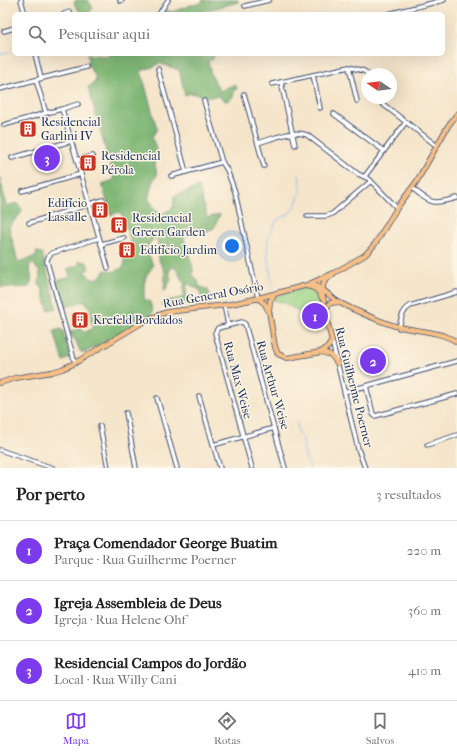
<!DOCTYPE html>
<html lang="pt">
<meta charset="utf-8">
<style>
body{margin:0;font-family:"IM FELL French Canon",serif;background:#f2f2f2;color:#222}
.compass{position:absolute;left:361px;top:68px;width:36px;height:36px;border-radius:50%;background:#fff;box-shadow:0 4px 16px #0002;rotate:283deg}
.you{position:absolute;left:232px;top:246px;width:14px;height:14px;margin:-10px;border:3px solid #fff;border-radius:50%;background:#1a73e8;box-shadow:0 0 0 6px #1a73e833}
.badge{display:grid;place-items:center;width:26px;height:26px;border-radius:50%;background:#7c3aed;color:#fff;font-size:13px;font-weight:700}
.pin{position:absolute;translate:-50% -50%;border:2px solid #fff;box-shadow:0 1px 4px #0006}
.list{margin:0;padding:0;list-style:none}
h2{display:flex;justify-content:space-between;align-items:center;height:52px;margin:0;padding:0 16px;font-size:17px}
h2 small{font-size:13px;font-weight:400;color:#767676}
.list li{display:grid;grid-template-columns:26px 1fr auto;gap:12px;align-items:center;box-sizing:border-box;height:60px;padding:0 16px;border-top:1px solid #e0e0e0}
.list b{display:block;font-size:15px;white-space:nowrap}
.list p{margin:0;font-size:13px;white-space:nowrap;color:#767676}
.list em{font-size:13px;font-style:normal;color:#767676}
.icon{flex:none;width:22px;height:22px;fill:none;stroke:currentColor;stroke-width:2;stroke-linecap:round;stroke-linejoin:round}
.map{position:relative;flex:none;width:457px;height:468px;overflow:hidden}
.search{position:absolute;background:#fff;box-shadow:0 4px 16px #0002;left:12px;right:12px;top:12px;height:44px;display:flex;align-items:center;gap:10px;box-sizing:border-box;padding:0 14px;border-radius:6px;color:#767676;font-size:15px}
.sheet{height:232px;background:#fff}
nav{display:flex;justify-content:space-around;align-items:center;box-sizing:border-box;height:56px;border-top:1px solid #e0e0e0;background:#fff;font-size:11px;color:#767676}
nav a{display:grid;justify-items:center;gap:2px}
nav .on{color:#7c3aed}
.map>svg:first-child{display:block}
</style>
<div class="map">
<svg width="457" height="468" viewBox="0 0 457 468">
<rect width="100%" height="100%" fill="#fcf5e5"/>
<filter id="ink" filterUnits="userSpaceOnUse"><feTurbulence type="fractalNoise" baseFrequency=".025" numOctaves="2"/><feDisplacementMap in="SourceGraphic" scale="8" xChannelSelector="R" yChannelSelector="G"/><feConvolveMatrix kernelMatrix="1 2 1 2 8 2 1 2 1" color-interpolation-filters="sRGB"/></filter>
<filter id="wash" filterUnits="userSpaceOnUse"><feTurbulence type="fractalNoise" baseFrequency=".012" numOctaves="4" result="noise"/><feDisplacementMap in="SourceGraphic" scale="16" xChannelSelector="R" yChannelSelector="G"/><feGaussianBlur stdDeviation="0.9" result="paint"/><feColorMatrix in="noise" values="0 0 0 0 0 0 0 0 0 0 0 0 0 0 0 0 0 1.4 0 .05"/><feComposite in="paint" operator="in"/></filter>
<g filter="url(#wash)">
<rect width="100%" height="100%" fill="#f5e5ca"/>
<path fill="#9ed587" stroke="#5c8272" d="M 306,288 L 315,290 L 319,295 L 328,330 L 283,302 L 273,300 L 277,296 Z"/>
<g fill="#7eb674" stroke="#4c7269">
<path d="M 76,0 L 87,0 L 92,6 L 92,10 L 89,11 L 89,14 L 81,14 L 74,3 Z"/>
<path d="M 203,0 L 238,0 L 238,2 L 194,14 L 162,14 L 166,10 L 172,12 L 191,5 L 199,4 Z"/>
<path d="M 87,54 L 105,56 L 112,54 L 213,54 L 214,59 L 208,61 L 211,75 L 220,91 L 235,84 L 237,89 L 234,90 C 234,96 233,99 226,101 L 217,96 L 210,97 L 190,93 L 185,95 L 179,70 L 159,63 L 155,66 L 141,71 L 157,129 L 152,137 L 156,149 L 154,157 L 157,176 C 150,182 152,190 148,198 L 157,212 L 163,213 L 172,209 L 174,205 L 174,196 L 199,187 L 207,218 L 220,214 L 214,228 L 207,231 L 187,234 L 184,238 L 193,268 L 193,275 L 198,280 L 199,286 L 208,290 L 211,303 L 202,304 L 200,290 L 192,286 L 188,283 L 186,290 L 187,298 L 195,299 L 196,303 L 165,307 L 163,306 L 163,303 L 164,302 L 184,297 L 183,288 L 185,285 C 180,279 180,272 174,267 L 172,267 L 169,272 L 171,280 L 164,292 L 165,272 L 158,258 L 157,251 L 161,249 L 158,245 L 157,238 L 150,242 L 147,249 L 153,266 L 146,276 L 144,285 L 144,299 L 150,302 L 153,312 L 149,317 L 103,343 L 84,353 L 80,351 L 76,341 L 70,334 L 70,332 L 81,328 L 84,333 L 93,328 L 90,318 L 92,317 L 90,307 L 87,303 L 83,301 L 80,302 L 63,308 L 55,281 L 68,278 L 70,276 L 67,269 L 79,265 L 79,261 L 87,262 L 89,269 L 85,271 L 91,279 L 99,278 L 105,270 L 113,272 L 122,268 L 125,264 L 123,257 L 134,254 L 123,216 L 119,212 L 111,215 L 102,184 L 114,180 L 88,87 L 93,84 L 96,80 L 94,74 L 86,63 L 89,61 Z"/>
<path d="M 0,177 L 6,206 L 17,203 L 21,208 L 22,212 L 9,227 L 18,262 L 37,256 L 36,252 L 42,253 L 57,308 L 48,310 L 42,287 L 39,285 L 40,271 L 37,269 L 33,263 L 29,266 C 31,274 33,280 29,287 C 26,288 5,287 0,287 Z"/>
<path d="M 61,329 L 63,331 L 70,358 L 63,361 L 54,331 Z"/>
</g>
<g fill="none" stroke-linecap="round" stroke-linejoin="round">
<g stroke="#84b5f0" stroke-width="1">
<path d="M 0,54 L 14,52"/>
<path d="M 273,288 L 267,255 L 268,238 L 277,220 L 289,214 L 295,206 L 301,190 L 299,174"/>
<path d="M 297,423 L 298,434 L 303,439 L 305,457 L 310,468"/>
</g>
</g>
</g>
<g filter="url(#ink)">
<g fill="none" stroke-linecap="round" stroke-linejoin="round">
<g stroke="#3c4a6e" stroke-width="5.5">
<g id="minor">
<path d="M 21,0 L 25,14"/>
<path d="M 120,1 L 122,0"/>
<path d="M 245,6 L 269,0"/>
<path d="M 64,14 L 70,12"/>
<path d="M 159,14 L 168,0"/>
<path d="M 388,14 L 444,0"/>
<path d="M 4,31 L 14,28"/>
<path d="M 35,54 L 41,78"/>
<path d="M 349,67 L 357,101"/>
<path d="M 158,69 L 186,172"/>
<path d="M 313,75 L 320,108"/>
<path d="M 36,80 L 46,113 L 62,109 L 108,268"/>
<path d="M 281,82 L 295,145"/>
<path d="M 272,84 L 349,67 L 364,71 L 368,74"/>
<path d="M 0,89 L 86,67"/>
<path d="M 244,94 L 264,166"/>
<path d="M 375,98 L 437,146"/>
<path d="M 204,101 L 222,162 L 227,170 L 235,192 L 258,298"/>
<path d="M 62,109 L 78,104"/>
<path d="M 334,114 L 384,151"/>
<path d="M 4,125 L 46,113"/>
<path d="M 258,143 C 272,139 294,129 307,135 L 358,174 L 369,179 L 397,208"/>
<path d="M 12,158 L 71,141"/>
<path d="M 77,160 L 93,156"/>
<path d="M 171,176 L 222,162"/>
<path d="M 365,176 L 406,122"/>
<path d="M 412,188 C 432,204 432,205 457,198"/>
<path d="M 22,191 L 81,174"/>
<path d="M 307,216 L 326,216 L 332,214 L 371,181"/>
<path d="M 29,223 L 103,200"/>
<path d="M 101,244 L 124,238"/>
<path d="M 224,305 L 228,325"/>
<path d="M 399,328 C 401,319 402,311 410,306 L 457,292"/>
<path d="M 332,341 L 358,449 L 365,468"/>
<path d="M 75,363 L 47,262 C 47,257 49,255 52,253 L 99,238"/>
<path d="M 366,386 L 373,414 L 375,416 L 457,394"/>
<path d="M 344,392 L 457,361"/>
<path d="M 199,396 L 220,468"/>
<path d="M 157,398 L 177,468"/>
<path d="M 126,413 L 136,468"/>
<path d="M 100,426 L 108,468"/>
<path d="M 213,445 L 274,428"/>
<path d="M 427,445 L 457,435"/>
<path d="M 0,450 L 53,468"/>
<path d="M 252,468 L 215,333 L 218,328 L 242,322 L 245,324 L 285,468"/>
</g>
</g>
<g stroke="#3c4a6e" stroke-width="6">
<g id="major">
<path d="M 313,285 C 323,287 330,297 338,302 C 354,310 372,318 389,324 C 411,332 437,329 457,342"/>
<path d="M 305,286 C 314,286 319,290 322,298"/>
<path d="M 275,294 L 270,301 L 269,311 L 275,347 L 278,354 L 287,358 L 321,352 L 328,347 L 332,341 L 324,307"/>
<path d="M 258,298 L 265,304 L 268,310"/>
<path d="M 325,310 L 322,290 L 324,282 L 334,273 L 365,255 L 375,244 L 397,208 L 417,181 L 448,126 L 457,114"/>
<path d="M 325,310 L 330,303 L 338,302"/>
<path d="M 321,352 L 331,355 L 338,364"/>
<path d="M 0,383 L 15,378 L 52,372 L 62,369 L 75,363 L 148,319 L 167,312 L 226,305 L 255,299 L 307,285 L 334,273"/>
</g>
</g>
<use href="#minor" stroke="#fff" stroke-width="3.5"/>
<use href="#major" stroke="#f5bf86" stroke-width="4.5"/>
</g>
</g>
<defs>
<g id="building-square" transform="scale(0.9)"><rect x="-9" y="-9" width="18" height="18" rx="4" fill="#c8321e" stroke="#fcf5e5"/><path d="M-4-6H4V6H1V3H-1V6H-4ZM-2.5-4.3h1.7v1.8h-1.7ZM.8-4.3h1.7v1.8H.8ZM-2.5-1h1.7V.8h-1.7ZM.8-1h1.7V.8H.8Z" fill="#fff"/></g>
</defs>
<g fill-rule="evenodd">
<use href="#building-square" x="28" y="129"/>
<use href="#building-square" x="88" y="163"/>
<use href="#building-square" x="100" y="210"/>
<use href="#building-square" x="119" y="225"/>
<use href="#building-square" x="127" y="250"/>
<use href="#building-square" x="80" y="320"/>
</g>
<g text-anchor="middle" stroke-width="3" stroke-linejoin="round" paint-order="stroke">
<g font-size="12" fill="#1b2f5e" stroke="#fcf5e5" text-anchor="start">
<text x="41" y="126">Residencial<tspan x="41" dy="14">Garlini IV</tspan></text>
<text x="101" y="160">Residencial<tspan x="101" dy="14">Pérola</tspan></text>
<text x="87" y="207" text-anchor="end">Edifício<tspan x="87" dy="14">Lassalle</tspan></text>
<text x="132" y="222">Residencial<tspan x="132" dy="14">Green Garden</tspan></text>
<text x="140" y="254">Edifício Jardim</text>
<text x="93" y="324">Krefeld Bordados</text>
</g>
<g font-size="12" fill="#1b2f5e" stroke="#fcf5e5">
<text transform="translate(213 295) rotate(-10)" y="4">Rua General Osório</text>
<text transform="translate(238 380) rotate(75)" y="4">Rua Max Weise</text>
<text transform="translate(273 385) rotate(74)" y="4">Rua Arthur Weise</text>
<text transform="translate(354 387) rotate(76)" y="4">Rua Guilherme Poerner</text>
</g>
</g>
</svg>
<svg class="compass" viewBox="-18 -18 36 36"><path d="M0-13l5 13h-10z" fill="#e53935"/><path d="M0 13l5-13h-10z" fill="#767676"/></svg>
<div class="you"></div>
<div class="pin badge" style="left:315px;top:316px">1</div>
<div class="pin badge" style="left:373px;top:361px">2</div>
<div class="pin badge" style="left:47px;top:158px">3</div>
<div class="search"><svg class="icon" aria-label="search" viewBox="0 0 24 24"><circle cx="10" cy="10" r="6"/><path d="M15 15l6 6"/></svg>Pesquisar aqui</div>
</div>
<section class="sheet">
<h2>Por perto<small>3 resultados</small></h2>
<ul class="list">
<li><span class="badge">1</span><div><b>Praça Comendador George Buatim</b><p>Parque · Rua Guilherme Poerner</p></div><em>220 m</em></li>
<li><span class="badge">2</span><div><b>Igreja Assembleia de Deus</b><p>Igreja · Rua Helene Ohf</p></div><em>360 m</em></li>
<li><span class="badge">3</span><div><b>Residencial Campos do Jordão</b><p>Local · Rua Willy Cani</p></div><em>410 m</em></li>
</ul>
</section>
<nav>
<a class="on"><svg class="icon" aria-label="map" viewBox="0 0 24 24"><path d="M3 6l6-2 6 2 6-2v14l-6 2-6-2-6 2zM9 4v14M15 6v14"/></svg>Mapa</a>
<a><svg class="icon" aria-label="directions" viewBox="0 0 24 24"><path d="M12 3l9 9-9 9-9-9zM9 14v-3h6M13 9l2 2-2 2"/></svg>Rotas</a>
<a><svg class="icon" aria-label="saved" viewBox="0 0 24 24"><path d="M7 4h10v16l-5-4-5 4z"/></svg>Salvos</a>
</nav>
